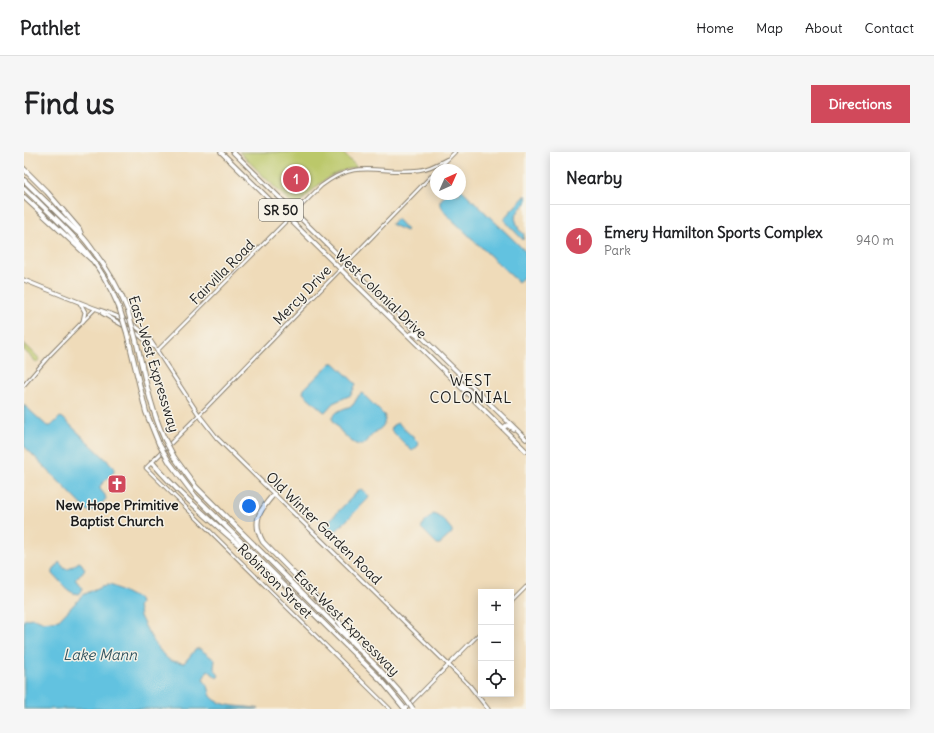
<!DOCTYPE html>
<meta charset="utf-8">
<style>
body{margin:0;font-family:Delius,sans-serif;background:#f6f6f6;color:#202124}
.controls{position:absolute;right:12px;bottom:12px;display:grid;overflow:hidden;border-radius:0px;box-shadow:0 2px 10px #0003}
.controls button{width:36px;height:36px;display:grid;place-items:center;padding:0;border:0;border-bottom:1px solid #e0e0e0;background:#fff;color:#202124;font:20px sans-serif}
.compass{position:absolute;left:406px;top:12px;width:36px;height:36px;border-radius:50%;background:#fff;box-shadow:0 2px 10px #0003;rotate:45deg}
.you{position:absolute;left:225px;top:354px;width:14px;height:14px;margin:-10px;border:3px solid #fff;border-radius:50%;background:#1a73e8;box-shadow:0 0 0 6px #1a73e833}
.badge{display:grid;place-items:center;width:26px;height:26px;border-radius:50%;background:#d1495b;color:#fff;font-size:13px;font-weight:700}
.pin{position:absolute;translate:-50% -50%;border:2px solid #fff;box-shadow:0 1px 4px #0006}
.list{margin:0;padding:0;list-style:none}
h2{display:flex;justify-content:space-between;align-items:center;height:52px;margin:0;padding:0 16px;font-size:17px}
h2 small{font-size:13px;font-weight:400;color:#757577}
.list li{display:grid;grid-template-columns:26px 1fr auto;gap:12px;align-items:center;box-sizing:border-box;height:72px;padding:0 16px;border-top:1px solid #e0e0e0}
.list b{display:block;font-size:15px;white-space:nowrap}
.list p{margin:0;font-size:13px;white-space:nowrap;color:#757577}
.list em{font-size:13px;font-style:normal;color:#757577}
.icon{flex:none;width:22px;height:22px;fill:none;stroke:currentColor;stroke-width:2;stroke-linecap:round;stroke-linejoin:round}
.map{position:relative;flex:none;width:502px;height:557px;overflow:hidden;border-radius:0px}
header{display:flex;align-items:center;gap:24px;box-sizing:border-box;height:56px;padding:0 20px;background:#fff;border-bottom:1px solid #e0e0e0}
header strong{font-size:19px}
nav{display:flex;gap:22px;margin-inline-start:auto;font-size:14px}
.intro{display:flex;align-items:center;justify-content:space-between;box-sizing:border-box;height:96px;padding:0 24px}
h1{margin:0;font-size:28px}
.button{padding:10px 18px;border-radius:0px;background:#d1495b;color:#fff;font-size:14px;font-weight:700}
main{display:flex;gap:24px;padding:0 24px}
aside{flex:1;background:#fff;border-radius:0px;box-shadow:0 2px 10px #0003}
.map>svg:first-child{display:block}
</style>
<header>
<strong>Pathlet</strong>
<nav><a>Home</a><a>Map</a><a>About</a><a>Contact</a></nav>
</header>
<div class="intro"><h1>Find us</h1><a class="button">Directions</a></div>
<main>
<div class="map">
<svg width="502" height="557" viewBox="0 0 502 557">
<rect width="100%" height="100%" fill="#f7f3e8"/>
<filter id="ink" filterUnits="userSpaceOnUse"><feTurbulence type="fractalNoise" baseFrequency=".025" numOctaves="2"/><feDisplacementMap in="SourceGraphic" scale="8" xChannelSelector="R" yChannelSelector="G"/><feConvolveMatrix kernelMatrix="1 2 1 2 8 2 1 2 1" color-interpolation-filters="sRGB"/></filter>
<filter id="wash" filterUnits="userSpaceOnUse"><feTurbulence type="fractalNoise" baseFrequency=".012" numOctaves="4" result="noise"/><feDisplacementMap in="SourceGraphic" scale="16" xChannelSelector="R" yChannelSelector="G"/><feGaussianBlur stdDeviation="0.9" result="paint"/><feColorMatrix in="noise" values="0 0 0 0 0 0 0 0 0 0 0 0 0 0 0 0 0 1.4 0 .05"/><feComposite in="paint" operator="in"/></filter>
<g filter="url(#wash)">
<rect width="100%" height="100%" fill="#efdbb9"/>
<g fill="#bbc86a" stroke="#6c7243">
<path d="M 215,0 L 318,0 L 333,15 C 304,21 295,32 275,52 L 274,51 L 270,54 Z"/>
<path d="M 0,191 L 16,207 L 13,211 L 0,198 Z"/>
</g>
<g fill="#62c2e0" stroke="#3f6f7e">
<path d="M 436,36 L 502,100 L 502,123 L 494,130 L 422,62 L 416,53 L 416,49 L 422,42 L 436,42 Z"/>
<path d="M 502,43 L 502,51 L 495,58 L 491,66 L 495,78 L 500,82 L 499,88 L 479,67 Z"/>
<path d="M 373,67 L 383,78 L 382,79 L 368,73 L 368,71 Z"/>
<path d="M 307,211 L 310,211 L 332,232 L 327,243 L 309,251 L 301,260 L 299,259 L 279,241 L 280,237 Z"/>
<path d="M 338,241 L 361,264 C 361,277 356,275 348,283 C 344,287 343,292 337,293 C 328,294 311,274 308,266 C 313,257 321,257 329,253 L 335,243 Z"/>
<path d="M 0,253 L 23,274 L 27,274 L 36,265 L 39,266 L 90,315 L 90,320 L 76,334 L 76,337 L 81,343 L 82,347 L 71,358 L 65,360 L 0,294 Z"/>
<path d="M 374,271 L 395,291 L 394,294 L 388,299 L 367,278 L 369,273 Z"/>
<path d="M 336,337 L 340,339 L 345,344 L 344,347 L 309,382 L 306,382 L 300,374 Z"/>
<path d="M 409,362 C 417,363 423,372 428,378 L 428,381 L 416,392 L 413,392 L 397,376 L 399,372 Z"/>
<path d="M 35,410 L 41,417 L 45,417 L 55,410 L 57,411 L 61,417 L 52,428 L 58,436 L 58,439 L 54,442 C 43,441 37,430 29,422 L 29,419 Z"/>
<path d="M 84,433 C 97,435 102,443 114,446 L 116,451 L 114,455 C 116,459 115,461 116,464 C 122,477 135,502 147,509 C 151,510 156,510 160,511 L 172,497 L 176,497 L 191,508 L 190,516 L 195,524 L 193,526 L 184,518 L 179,527 C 180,529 183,532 184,535 C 186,538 185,541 187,544 C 197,557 221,553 235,557 L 0,557 L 0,468 C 6,465 14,466 19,470 L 35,468 L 59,443 L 78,434 Z"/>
</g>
</g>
<g filter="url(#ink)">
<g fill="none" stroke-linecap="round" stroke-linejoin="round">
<g stroke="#867c6a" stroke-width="4.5">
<g id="tertiary">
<path d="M 413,18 L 431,0"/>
<path d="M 133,199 L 297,34 C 335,5 354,23 395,18 C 405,17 414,12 423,7"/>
<path d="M 0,233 L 26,203 L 71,157"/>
<path d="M 175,263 L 412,19"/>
<path d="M 128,310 L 122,316 L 366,557"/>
<path d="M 487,450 L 502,435"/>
<path d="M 381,557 L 457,480"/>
</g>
</g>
<g stroke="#867c6a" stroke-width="5">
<g id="secondary">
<path d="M 0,128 C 22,137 44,146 65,154 C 90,164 108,166 126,188 L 175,263 L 193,286 L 445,533 L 464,557"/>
<path d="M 56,151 L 61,160 L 59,169"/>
<path d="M 78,161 L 114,182 L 128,194"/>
<path d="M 128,310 L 175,263"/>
</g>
</g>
<g stroke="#867c6a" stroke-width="5.5">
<g id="trunk">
<path d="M 197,0 L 502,299"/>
<path d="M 209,0 L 502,287"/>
<path d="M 384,183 L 389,181 L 395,185"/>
<path d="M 433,231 L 436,230 L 452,245 L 455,246 L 458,244"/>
<path d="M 479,276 L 483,273 L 489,277"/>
</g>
</g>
<g stroke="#867c6a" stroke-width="6">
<g id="motorway">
<path d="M 0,17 L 23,40 L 55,77 L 57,82"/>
<path d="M 0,28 L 52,79 C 59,84 63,90 68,97 C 83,116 95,136 104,159"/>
<path d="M 0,36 C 22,58 46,78 64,102 C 77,118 87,136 95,155"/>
<path d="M 0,45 L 67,107"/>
<path d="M 103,181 L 122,260 L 135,292"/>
<path d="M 112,188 C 120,221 126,255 140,286"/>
<path d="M 150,305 L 172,335 L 356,518 L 381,546"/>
<path d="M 128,310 C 159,347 197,376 232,408"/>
<path d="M 146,311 L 171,344 L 358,529 L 381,557"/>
<path d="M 250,342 C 236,358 227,369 239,390 L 287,439 L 312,466 L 334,495"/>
</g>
</g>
<use href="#tertiary" stroke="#fff" stroke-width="2.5"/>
<use href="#secondary" stroke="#fff" stroke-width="3"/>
<use href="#trunk" stroke="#fff" stroke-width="3.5"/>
<use href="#motorway" stroke="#fff" stroke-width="4"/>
<g stroke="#867c6a" stroke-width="6" stroke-linecap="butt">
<g id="motorway-bridge">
<path d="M 95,155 L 103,181"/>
<path d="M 104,159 L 112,188"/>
<path d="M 140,286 L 150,305"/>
<path d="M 135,292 L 146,311"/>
<path d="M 381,546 L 389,557"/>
</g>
</g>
<use href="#motorway-bridge" stroke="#fff" stroke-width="4"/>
</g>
</g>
<defs>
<g id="church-square" transform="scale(1)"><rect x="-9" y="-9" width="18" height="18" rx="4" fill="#d1495b" stroke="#f7f3e8"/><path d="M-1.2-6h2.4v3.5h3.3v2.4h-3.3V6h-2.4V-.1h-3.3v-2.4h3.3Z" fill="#fff"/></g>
</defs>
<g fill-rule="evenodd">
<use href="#church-square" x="93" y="332"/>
</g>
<g text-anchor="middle" stroke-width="3" stroke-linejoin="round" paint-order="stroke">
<rect fill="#f7f3e8" stroke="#5e5c59" stroke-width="1" x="235" y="47" width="44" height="22" rx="3"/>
<g font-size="13" font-weight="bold" fill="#1c1c1c">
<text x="257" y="63">SR 50</text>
</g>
<g font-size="14" fill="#1c1c1c" stroke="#f7f3e8">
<text transform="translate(198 120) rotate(-45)" y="5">Fairvilla Road</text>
<text transform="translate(357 142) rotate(44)" y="5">West Colonial Drive</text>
<text transform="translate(278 143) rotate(-46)" y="5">Mercy Drive</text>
<text transform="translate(130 212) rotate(73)" y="5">East-West Expressway</text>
<text transform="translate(300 376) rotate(44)" y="5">Old Winter Garden Road</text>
<text transform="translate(251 429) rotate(45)" y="5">Robinson Street</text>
<text transform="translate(323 471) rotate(45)" y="5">East-West Expressway</text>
</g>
<g font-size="14" font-weight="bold" fill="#1c1c1c" stroke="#f7f3e8">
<text x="93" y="358">New Hope Primitive<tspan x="93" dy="16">Baptist Church</tspan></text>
</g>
<g font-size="15" letter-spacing="1" fill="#1c1c1c" stroke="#f7f3e8">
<text x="447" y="234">WEST<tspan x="447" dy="17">COLONIAL</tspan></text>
</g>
<g font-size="15" font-style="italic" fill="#345661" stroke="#f7f3e8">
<text x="76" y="508">Lake Mann</text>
</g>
</g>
</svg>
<div class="controls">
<button>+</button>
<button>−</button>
<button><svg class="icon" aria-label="locate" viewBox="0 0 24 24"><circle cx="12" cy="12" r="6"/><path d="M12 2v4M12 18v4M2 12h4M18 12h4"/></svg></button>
</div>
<svg class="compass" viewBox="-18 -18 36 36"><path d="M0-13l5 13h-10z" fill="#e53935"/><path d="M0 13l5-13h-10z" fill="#757577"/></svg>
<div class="you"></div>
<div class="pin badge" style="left:272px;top:27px">1</div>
</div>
<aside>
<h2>Nearby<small></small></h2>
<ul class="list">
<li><span class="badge">1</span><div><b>Emery Hamilton Sports Complex</b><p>Park</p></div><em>940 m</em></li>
</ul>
</aside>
</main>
